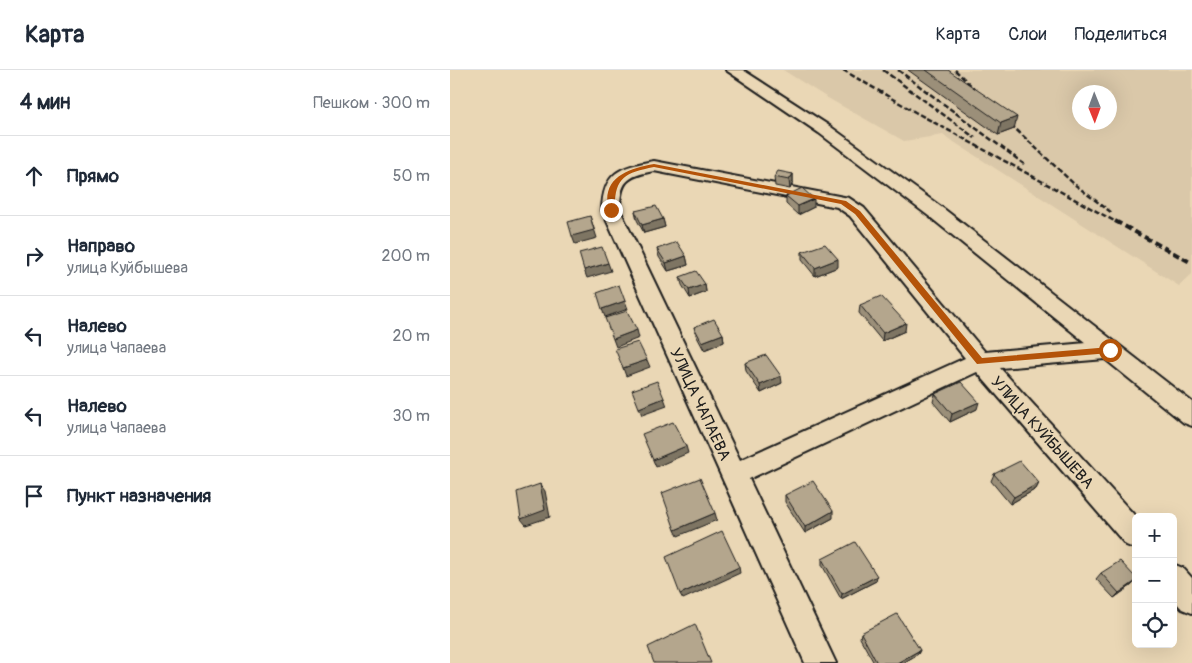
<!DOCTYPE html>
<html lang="ru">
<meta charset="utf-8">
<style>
body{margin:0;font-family:Pangolin,sans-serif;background:#f2f2f3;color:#1f2937}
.controls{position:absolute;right:15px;bottom:15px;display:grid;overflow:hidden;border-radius:8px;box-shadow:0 5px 20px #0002}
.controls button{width:45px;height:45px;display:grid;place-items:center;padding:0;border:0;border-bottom:1px solid #e0e1e3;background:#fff;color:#1f2937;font:25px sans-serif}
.compass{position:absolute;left:622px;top:15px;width:45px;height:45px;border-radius:50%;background:#fff;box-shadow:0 5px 20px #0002;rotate:179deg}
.stop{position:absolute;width:15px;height:15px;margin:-11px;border:4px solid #b45309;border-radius:50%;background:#fff}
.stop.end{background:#b45309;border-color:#fff;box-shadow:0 1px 5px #0008}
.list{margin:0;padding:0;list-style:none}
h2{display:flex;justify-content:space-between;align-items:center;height:65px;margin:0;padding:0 20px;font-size:21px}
h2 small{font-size:16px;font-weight:400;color:#747a83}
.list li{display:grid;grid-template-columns:32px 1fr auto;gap:15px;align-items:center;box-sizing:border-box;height:80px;padding:0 20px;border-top:1px solid #e0e1e3}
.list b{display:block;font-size:19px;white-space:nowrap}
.list p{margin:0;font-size:16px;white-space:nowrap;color:#747a83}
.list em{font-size:16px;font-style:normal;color:#747a83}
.icon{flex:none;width:28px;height:28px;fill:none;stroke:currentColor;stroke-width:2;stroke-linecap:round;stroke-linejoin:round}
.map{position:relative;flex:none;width:742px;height:593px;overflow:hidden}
header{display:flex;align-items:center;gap:30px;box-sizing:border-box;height:70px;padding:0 25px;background:#fff;border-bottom:1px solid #e0e1e3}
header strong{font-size:24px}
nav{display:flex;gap:28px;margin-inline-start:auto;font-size:18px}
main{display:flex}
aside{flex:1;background:#fff}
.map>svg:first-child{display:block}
</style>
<header>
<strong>Карта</strong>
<nav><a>Карта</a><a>Слои</a><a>Поделиться</a></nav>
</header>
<main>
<aside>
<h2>4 мин<small>Пешком · 300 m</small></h2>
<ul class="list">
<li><svg class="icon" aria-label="ahead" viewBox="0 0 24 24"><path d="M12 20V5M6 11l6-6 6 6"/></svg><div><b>Прямо</b></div><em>50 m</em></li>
<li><svg class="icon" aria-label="right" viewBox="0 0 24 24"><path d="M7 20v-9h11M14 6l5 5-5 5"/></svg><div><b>Направо</b><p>улица Куйбышева</p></div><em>200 m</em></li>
<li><svg class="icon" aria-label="left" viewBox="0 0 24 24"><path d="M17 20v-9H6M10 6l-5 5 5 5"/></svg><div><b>Налево</b><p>улица Чапаева</p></div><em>20 m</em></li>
<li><svg class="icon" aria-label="left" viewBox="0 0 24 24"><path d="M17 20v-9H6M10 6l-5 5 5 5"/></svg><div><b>Налево</b><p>улица Чапаева</p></div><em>30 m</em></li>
<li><svg class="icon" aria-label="arrive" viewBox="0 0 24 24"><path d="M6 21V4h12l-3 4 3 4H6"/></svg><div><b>Пункт назначения</b></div></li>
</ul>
</aside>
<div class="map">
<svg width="742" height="593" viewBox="0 0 742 593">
<rect width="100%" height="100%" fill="#ead7b5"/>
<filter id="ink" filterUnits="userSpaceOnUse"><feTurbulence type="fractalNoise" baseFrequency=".02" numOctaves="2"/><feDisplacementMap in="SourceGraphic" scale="10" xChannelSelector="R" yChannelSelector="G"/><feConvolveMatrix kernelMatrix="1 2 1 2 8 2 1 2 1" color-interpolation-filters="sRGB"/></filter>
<g filter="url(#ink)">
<path fill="#dac8a9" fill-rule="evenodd" d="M 333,0 L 742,0 L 742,204 L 729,216 L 493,65 L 454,71 L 376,27 ZM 630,22 L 660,22 L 660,52 L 630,52 Z"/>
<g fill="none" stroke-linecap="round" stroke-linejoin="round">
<g stroke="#1c1c1c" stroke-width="4">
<g id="street">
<path d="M 276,0 L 293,0 L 381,57 L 494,139 L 742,332 L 742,356 L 734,353 L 655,289 L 550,298 L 686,447 L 686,479 L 676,475 L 527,302 L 299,409 L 386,593 L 355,593 L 152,140 C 153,102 170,97 204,91 L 399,128 L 414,138 L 535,282 L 636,273 L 480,147 L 369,63 ZM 204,101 L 387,137 L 400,146 L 515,288 L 290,390 L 170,140 C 170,112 176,106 204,101 Z"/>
<path d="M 723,494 L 733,498 L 742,508 L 742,543 L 732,539 L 723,529 Z"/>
</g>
</g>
<use href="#street" fill="#ead7b5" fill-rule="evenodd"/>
<g stroke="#1c1c1c" stroke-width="2.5" stroke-dasharray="5.5 2.5" stroke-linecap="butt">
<path d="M 393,0 L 465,42 L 668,153"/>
<path d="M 433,0 L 525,68"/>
<path d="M 448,0 L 574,94"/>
<path d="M 505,0 L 532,26"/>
<path d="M 555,49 L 624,114 L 662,143"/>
</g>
<path stroke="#1c1c1c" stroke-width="4" stroke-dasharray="7 4" stroke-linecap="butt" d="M 665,151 L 742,193"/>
</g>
<g fill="#9b8f79" stroke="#1c1c1c">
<path d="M 458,0 L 498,0 L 564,59 L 548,65 Z"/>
<path d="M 343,104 L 343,112 L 340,119 L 325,116 L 324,107 Z"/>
<path d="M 336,126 L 364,137 L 348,145 L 336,134 Z"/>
<path d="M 185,141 L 213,149 L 215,157 L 194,163 L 187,150 Z"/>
<path d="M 207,179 L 236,186 L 238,195 L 218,201 L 209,187 Z"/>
<path d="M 352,182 L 388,197 L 365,206 L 352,190 Z"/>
<path d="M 230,207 L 255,214 L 256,222 L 240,228 L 232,215 Z"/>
<path d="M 410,235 L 455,261 L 432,271 L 409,243 Z"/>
<path d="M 244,257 L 273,264 L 274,272 L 254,280 L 246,265 Z"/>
<path d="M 295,293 L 332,313 L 311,323 L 296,301 Z"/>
<path d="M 485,324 L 527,339 L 500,352 L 483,332 Z"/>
<path d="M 544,404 L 589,413 L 586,419 L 560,434 L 541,411 Z"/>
<path d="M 335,425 L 383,448 L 355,463 L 335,432 Z"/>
<path d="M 372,489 L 426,511 L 391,529 L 372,495 Z"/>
<path d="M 651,503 L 682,515 L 664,528 L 646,509 Z"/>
<path d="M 411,563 L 470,580 L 468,584 L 453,593 L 424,593 L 410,568 Z"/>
</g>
<g fill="#7e7463" stroke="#1c1c1c">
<path d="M 567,47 L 564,59 L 548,65 L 551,53 Z"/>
<path d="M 343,104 L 343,112 L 340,119 L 339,110 Z"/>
<path d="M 364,129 L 364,137 L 348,145 L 348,136 Z"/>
<path d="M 140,146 L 147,168 L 125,174 L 122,166 Z"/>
<path d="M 213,149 L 215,157 L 194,163 L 192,155 Z"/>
<path d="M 236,186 L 238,195 L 218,201 L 216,193 Z"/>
<path d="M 388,189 L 388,197 L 365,206 L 365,198 Z"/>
<path d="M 158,193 L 161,201 L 137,208 L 134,200 Z"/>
<path d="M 255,214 L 256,222 L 240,228 L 239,220 Z"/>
<path d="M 175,231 L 178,239 L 155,247 L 152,239 Z"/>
<path d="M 456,253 L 455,261 L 432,271 L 433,263 Z"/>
<path d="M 187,260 L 189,268 L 166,277 L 163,269 Z"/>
<path d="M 273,264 L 274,272 L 254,280 L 252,272 Z"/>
<path d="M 197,290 L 200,297 L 176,306 L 173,298 Z"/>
<path d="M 331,306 L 332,313 L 311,323 L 310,315 Z"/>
<path d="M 214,328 L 217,336 L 192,345 L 189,338 Z"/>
<path d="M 529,332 L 527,339 L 500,352 L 502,344 Z"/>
<path d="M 236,376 L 238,383 L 206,397 L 203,390 Z"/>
<path d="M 589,413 L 586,419 L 560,434 L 564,427 Z"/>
<path d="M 90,414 L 95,421 L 100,447 L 76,455 L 71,449 Z"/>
<path d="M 383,441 L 383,448 L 355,463 L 355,457 Z"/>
<path d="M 265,443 L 267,450 L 228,466 L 225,460 Z"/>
<path d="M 289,497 L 290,503 L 233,529 L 230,524 Z"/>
<path d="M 427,506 L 426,511 L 391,529 L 392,524 Z"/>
<path d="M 686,511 L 682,515 L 664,528 L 669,523 Z"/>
<path d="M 470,580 L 468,584 L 453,593 L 447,593 Z"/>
</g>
<g fill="#b4a68d" stroke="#1c1c1c">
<path d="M 476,0 L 498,0 L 567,47 L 551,53 Z"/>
<path d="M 328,101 L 343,104 L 339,110 L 324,107 Z"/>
<path d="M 352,118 L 364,129 L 348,136 L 336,126 Z"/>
<path d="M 206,136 L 213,149 L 192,155 L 185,141 Z"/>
<path d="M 140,146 L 144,160 L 122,166 L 118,152 Z"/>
<path d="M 227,172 L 236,186 L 216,193 L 207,179 Z"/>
<path d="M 375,174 L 388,189 L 365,198 L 352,182 Z"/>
<path d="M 152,177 L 158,193 L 134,200 L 129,183 Z"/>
<path d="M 246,201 L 255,214 L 239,220 L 230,207 Z"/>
<path d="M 169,215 L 175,231 L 152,239 L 147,223 Z"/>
<path d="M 431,226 L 456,253 L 433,263 L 410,235 Z"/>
<path d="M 177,241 L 187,260 L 163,269 L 155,248 Z"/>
<path d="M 264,249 L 273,264 L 252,272 L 244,257 Z"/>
<path d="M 188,272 L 197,290 L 173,298 L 165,279 Z"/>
<path d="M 316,285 L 331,306 L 310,315 L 295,293 Z"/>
<path d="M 207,311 L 214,328 L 189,338 L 182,320 Z"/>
<path d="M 511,312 L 529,332 L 502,344 L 485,324 Z"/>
<path d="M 223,352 L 236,376 L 203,390 L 192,364 Z"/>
<path d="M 570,391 L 589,413 L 564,427 L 544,404 Z"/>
<path d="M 250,408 L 265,443 L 225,460 L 212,423 Z"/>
<path d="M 363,411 L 383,441 L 355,457 L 335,425 Z"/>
<path d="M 90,414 L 95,440 L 71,449 L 67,422 Z"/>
<path d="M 272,461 L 289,497 L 230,524 L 216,487 Z"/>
<path d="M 405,472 L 427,506 L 392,524 L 372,489 Z"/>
<path d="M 670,491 L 686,508 L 686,511 L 669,523 L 651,503 Z"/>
<path d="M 447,544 L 470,580 L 447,593 L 427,593 L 411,563 Z"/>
<path d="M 245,554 L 261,593 L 204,593 L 198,577 Z"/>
</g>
</g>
<path fill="#b45309" d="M 204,94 L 396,131 L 410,141 L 532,288 L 660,277 L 663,280 L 660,283 L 527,294 L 405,144 L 391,134 L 204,97 C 174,103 164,108 165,140 L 159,142 C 150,108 177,99 204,94 Z"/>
<g text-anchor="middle" stroke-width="4" stroke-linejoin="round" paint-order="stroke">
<g font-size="16" fill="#1c1c1c" stroke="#ead7b5">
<text transform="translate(251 334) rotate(65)" y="6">УЛИЦА ЧАПАЕВА</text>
<text transform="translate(593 362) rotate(48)" y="6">УЛИЦА КУЙБЫШЕВА</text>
</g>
</g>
</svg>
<div class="controls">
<button>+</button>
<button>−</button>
<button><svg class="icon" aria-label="locate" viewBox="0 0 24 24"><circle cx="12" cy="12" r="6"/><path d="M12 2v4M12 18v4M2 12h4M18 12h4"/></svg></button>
</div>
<svg class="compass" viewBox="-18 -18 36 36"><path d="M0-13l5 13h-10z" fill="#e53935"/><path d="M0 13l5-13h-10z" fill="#747a83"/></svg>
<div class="stop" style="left:660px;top:280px"></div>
<div class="stop end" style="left:161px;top:140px"></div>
</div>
</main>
